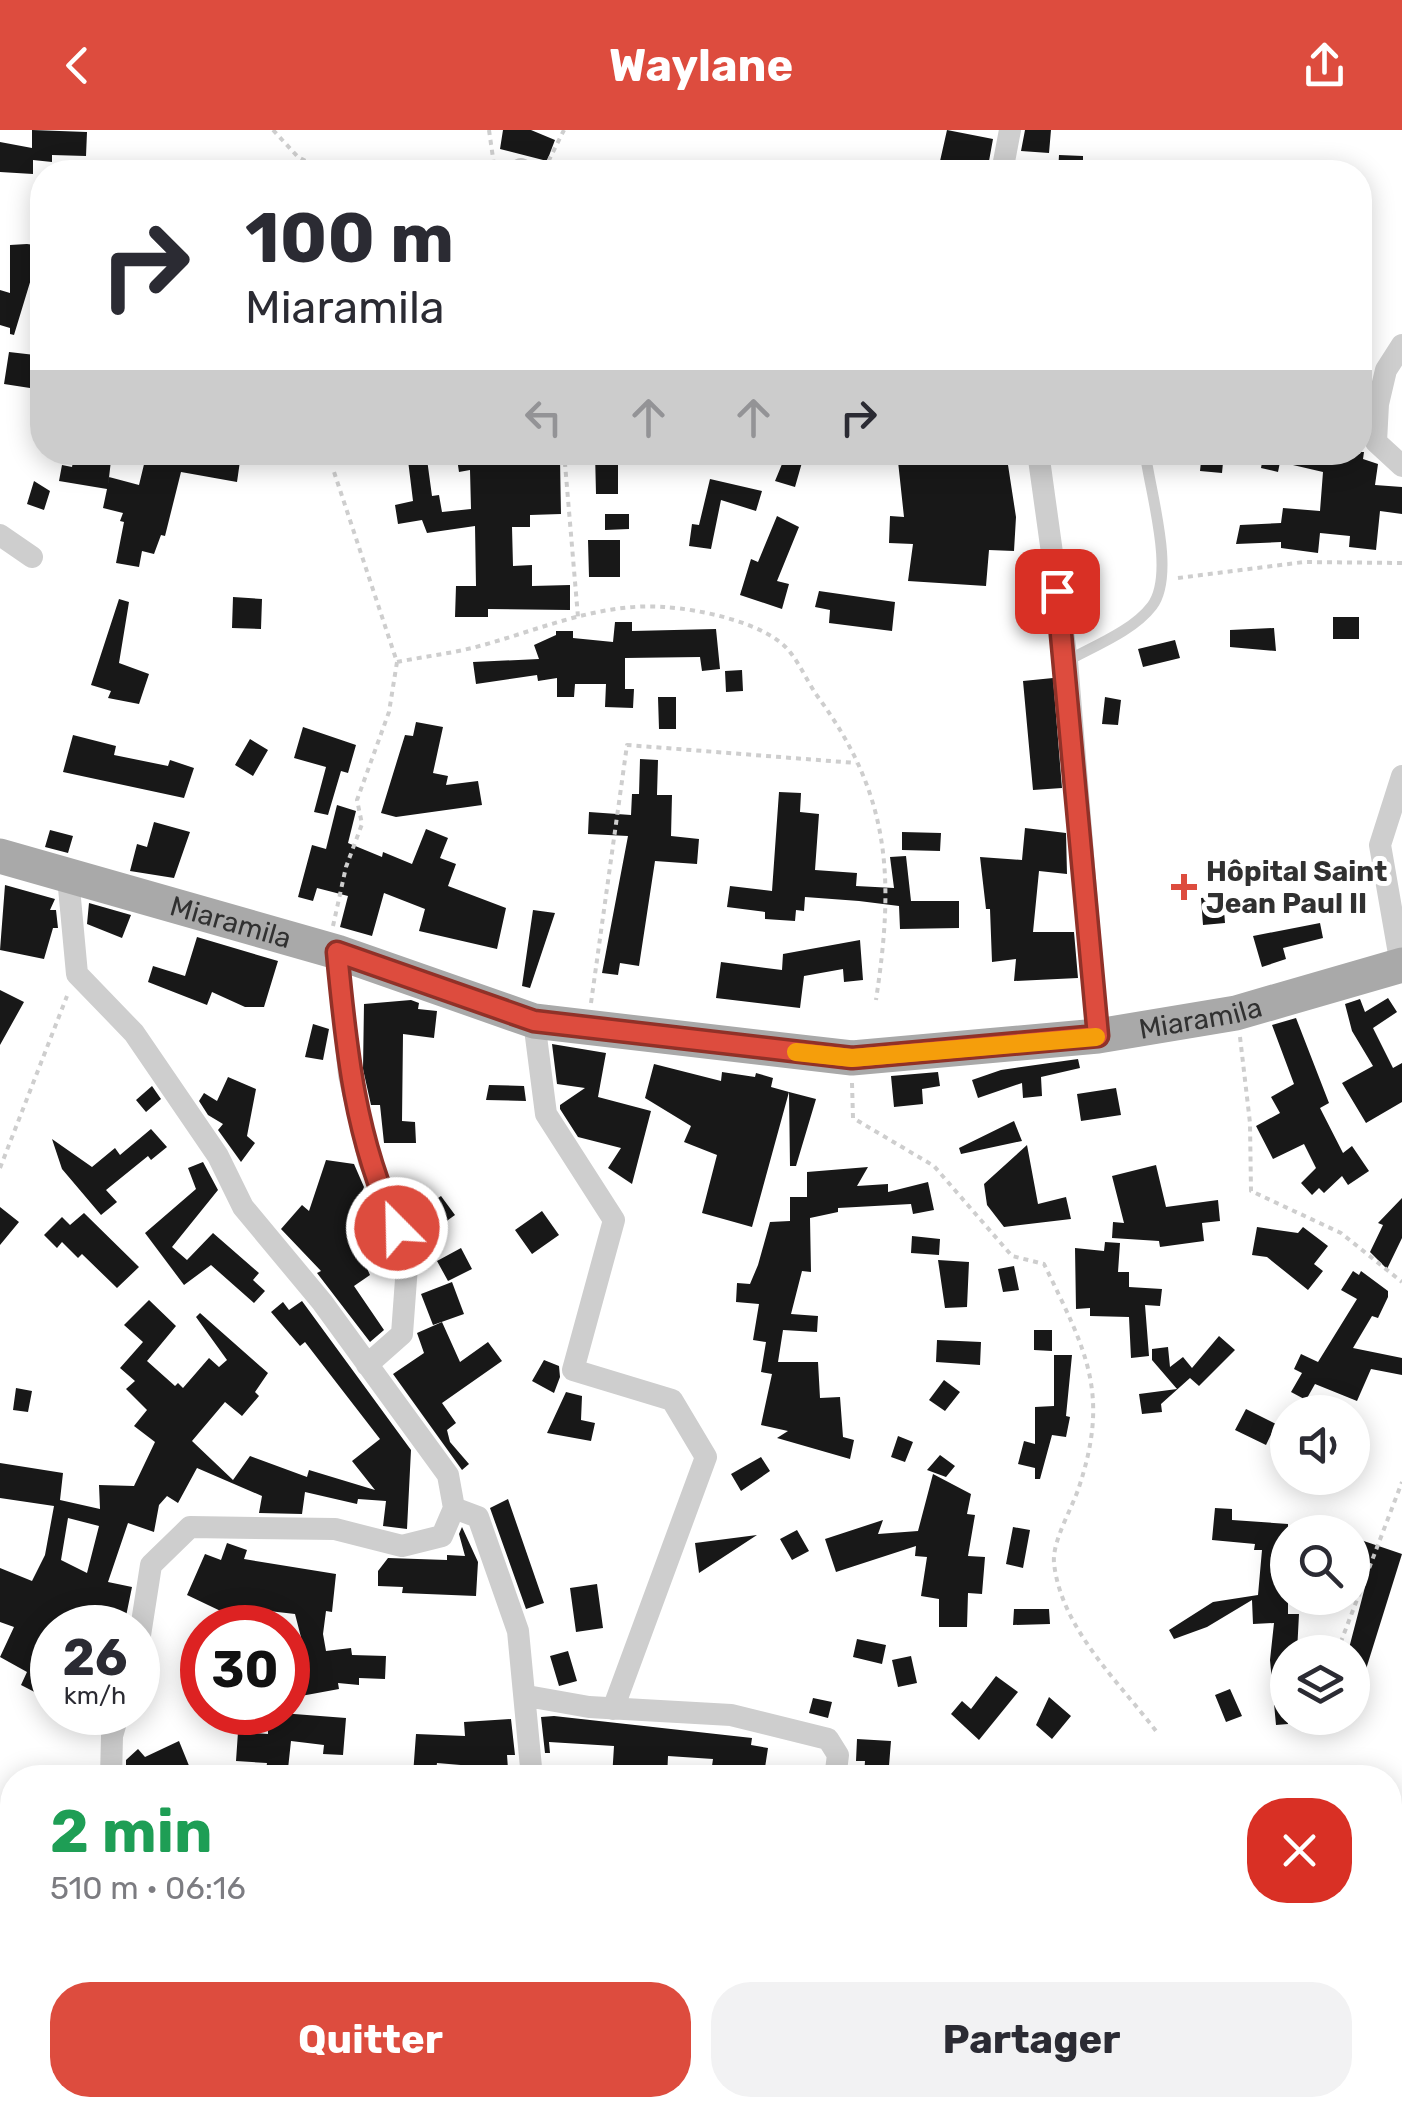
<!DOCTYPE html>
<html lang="fr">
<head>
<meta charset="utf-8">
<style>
	body { margin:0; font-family:Rubik,sans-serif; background:#f2f2f3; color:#2b2b33; height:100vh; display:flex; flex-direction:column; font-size:38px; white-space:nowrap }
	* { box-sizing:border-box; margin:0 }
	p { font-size:32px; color:#7c7c81 }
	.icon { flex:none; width:55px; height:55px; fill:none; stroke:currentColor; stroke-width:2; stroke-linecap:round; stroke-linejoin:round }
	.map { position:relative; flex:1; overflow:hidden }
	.side { position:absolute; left:0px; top:1635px; width:1402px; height:352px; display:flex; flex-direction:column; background:#fff; border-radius:40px 40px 0 0; box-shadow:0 5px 25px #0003 }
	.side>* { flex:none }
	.hud { position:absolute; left:30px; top:30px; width:1342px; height:305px; border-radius:40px; box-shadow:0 5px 25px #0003; background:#fff; color:#2b2b33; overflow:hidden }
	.controls { position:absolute; left:1270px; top:1265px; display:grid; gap:20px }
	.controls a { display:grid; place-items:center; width:100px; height:100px; border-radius:50%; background:#fff; box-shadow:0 5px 25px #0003; font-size:50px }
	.speed { position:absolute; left:30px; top:1475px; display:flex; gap:20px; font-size:50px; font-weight:700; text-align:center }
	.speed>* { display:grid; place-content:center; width:130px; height:130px; border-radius:50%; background:#fff; box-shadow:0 5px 25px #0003; line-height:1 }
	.speed small { font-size:25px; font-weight:400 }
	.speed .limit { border:15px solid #d22; background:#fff; color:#111 }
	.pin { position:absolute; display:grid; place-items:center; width:85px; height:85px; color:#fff; margin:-42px; border-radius:20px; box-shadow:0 5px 15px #0006 }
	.me { position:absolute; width:110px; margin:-55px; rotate:337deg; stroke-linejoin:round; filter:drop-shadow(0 0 8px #0008) }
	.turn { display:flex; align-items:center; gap:35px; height:210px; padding:0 50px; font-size:45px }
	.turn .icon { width:130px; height:130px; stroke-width:2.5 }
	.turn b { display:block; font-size:70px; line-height:85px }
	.lanes { display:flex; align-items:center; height:95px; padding:0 50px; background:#0003; justify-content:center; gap:50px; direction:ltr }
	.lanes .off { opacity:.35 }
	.round { display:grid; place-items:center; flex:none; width:105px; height:105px; border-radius:40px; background:#f2f2f3 }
	.headline { display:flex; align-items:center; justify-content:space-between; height:170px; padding:0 50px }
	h1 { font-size:60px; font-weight:700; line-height:75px; color:#1e9e55 }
	.primary-button { display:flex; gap:20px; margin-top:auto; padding:20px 50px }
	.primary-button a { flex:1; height:115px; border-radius:40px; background:#dd4c3e; color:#fff; font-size:40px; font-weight:700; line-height:115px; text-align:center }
	.primary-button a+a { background:#f2f2f3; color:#2b2b33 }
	header { display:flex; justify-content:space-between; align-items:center; height:130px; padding:0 50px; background:#dd4c3e; color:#fff; font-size:45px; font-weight:700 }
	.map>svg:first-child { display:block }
	.building { fill:#181818; fill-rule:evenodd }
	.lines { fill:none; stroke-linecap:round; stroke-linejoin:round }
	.path { stroke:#cecece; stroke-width:4; stroke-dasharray:5 5; stroke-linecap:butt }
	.lane { stroke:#cecece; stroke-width:11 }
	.street { stroke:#cecece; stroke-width:22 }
	.primary { stroke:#a9a9a9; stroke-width:35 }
	.route-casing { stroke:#903128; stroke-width:25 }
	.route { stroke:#dd4c3e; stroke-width:18 }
	.slow { stroke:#f59e0b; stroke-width:18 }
	.poi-dot { fill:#dd4c3e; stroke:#fff; stroke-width:4 }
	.labels { text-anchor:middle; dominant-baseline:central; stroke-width:10; stroke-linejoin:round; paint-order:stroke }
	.poi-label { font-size:28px; font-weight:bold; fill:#313131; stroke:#fff; text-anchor:start }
	.street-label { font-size:28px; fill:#313131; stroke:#fff }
</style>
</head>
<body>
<header><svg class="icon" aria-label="back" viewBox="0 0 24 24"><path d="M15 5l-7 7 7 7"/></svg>Waylane<svg class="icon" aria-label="share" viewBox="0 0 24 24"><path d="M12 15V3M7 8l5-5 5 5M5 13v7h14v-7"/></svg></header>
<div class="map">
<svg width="1402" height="1986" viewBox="0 0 1402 1986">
	<rect width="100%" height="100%" fill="#fff"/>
	<path class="building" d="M32,0L87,2L86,26L52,25V32L33,30V44L0,42V12L32,18Z
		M503,0H531L555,10L547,31L500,19Z
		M947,0L993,9L987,42L938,40Z
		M1025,0H1051L1049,23L1021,21Z
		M1059,25L1083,26V42H1058Z
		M27,114L42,116V153L31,149L14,205L10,204V198L0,195V160L10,163V115Z
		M9,222L35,225L30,258L4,254Z
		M75,322H112L108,356L109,347L139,355L147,322L190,327L191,322H211V327L240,331L237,352L181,342L165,406L161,405L154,424L142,421L139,437L116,433L124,392L120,391L123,383L103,378L107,359L59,351L62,335L72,337Z
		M407,322H426L432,366L439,365L442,382L471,379L470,340L459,342L456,322L560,328L561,384L530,385V397H512L513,436L532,435V456L570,455V480L488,479V487H455L456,456H476L475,396L427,403L422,390L398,394L395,375L413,371Z
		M595,322H618V364H596Z
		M787,322H805L795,357L775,351Z
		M897,322H1006L1016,387L1014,421L989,420L986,456L908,451L913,414L889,413L890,386L904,387Z
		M1202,322H1224L1222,343L1200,341Z
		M1264,322H1364L1363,329L1378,334L1375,355L1402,357V384L1380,381L1376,420L1349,417L1350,406L1320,403L1318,423L1281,418V412L1236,414L1240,395L1281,393L1283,378L1320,381L1323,342L1280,332L1278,342L1261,338Z
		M710,349L762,361L756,381L721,370L711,419L689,416L692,394L699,395Z
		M34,351L50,361L44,380L27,374Z
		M605,384H629V399L605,400Z
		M777,386L799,397L777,451L789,454L782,479L740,465L751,429L758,432Z
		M588,410H620V447H589Z
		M819,461L895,472L892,501L829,493L830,480L815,477Z
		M233,467L262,469L261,499L232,498Z
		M119,469L129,472L119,533L149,544L139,574L108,568L111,561L91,555Z
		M1333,487H1359V509H1333Z
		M615,492H632V501L716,499L720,539L702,541L700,527L625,528V559H634L633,578L605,577L606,554H575L574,567H557V548L538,551L537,545L476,554L473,532L539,529L534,515L556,505V501H573V508L613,512Z
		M1274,498L1276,521L1230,517V500Z
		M1175,510L1180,528L1143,537L1138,519Z
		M742,540L743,561L726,562L725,541Z
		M1053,548L1062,658L1033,660L1023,551Z
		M658,567H676V599H659Z
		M1105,567L1121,570L1118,595L1102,594Z
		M416,592L443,597L433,643L448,646L446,655L478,651L482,675L396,687L381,683L405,605L413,606Z
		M303,597L356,615L348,643L341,641L328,685L314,682L326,637L294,628Z
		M73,605L116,616L114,625L168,636L170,630L194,638L184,668L63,642Z
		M250,609L268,620L253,646L235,635Z
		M640,629L658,630L657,665H672L671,706L699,709L697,734L655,731L639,836L620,833L618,845L602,843L628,706L588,704L589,682L631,685L632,664H639Z
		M779,662L801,663L800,682L819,684L815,740L857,743L856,756L894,758L890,727L906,726L911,771H959V798L900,799L899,776L859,771L805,767L804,781L796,780L795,791L765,789V782L727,777L730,756L772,761Z
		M337,675L356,681L348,713L382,727L383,722L412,734L426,699L448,708L440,728L456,734L448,756L506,778L497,819L419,801L425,779L384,763L372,806L340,797L348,766L317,758L313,771L298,767L312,715L326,719Z
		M154,692L190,702L174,748L130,741L137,714L147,717Z
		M1025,698L1066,703L1067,744L1039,741L1033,802H1074L1078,848L1014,851L1016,829L992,832L990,779H986L980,727L1022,730Z
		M50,700L73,706L68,723L45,717Z
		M902,702L941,703L940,721L902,720Z
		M5,755L55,769L50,780H56L58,798H53L44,829L0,820Z
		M1223,766L1225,793L1203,795L1201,768Z
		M89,773L131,785L122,808L87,794Z
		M533,780L555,783L530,858L522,856Z
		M1320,793L1323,808L1283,818L1286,829L1262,837L1253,806Z
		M197,807L278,831L264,877H245L212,862L207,875L148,852L153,836L185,846Z
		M860,810L863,850L844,852L843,839L804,846L800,878L716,868L721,832L782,840L783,824Z
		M0,860L24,872L0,915Z
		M1388,868L1397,882L1373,898L1393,938L1402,933V972L1366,993L1342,953L1373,936L1352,901L1345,874L1360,869L1365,882Z
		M411,870L419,873L418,879L437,881L434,908L403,904L402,991L415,992L416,1013H384L380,975H371L363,939L364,874Z
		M1296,888L1329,973L1320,978L1343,1023L1352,1016L1369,1041L1348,1055L1342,1046L1324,1063L1319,1058L1312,1065L1301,1053L1316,1038L1304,1014L1273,1029L1256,996L1280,983L1271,967L1294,954L1272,895Z
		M313,894L329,899L323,930L305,927Z
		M552,914L606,923L598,967L651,981L632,1054L608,1038L621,1018L578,1007L560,979V975L585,958L557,954Z
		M1078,929L1080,938L1041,947L1042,966L1023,968L1022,953L978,968L972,950L1001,940Z
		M654,934L721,951L722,942L755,947L756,943L773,948L771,957L789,962L752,1097L702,1083L717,1025L684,1012L691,996L645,968Z
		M938,942L940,956L922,959L923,974L894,977L891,946Z
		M228,947L256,959L247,1006L255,1013L241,1032L218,1000L223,994L208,985L199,971L204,963L217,971Z
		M489,955L524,956L526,971L486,970Z
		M152,956L161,969L146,982L136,970Z
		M1116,958L1121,985L1081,991L1077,964Z
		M789,962L816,969L796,1036H790Z
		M1014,991L1022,1011L961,1024L959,1018Z
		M151,999L167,1017L151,1030L148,1026L106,1060L117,1072L101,1085L62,1039L52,1009L92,1037L115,1018L120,1025Z
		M1027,1015L1038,1074L1066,1067L1071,1089L1004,1097L987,1075L984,1054Z
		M326,1030L354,1034L364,1057L351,1089L362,1108L355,1112L370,1145L354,1156L384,1200L370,1212L317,1143L321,1141L281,1099L302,1075L309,1081Z
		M203,1032L218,1060L172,1117L187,1130L213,1103L259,1143L253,1150L265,1161L254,1173L211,1135L184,1155L145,1103L196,1059L188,1038Z
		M1156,1035L1166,1077L1218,1070L1220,1091L1202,1093L1204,1111L1160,1117L1159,1111L1112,1108L1113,1092L1124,1093L1112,1046Z
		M868,1037L857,1056L888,1054V1062L928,1052L934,1080L913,1084L911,1074L838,1078V1082L810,1088L811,1142L802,1141L791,1184L818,1186L817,1202L783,1200L778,1232H818L820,1268L840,1267L843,1307L854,1310L850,1329L777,1308L788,1301L761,1295L772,1244L761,1242L766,1212L753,1210L759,1174L736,1172L737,1153L750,1154L758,1135L770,1092L790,1091V1067H807V1042Z
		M441,1066L455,1085L423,1108L409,1087Z
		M1402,1068V1108L1387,1139L1370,1122L1383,1095L1378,1093Z
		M0,1077L19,1092L0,1115Z
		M542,1081L559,1105L532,1124L515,1100Z
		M84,1083L139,1137L117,1158L82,1124L78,1128L62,1112L57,1118L44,1105L62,1087L70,1095Z
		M1257,1097L1298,1103L1303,1097L1328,1116L1314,1134L1323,1141L1308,1160L1267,1127L1252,1125Z
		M912,1106L940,1109L939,1125L911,1123Z
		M1105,1112L1120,1113L1118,1142H1129V1157L1162,1159L1160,1176L1145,1175L1149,1226L1131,1228L1129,1187L1090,1186V1178L1076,1179L1075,1118L1104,1121Z
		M461,1118L472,1139L448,1151L437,1131Z
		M938,1130L969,1132L967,1177L945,1178Z
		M1014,1136L1019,1160L1003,1162L998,1139Z
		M1353,1141L1359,1145L1361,1141L1388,1161V1167L1378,1188L1372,1186L1353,1218L1402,1228V1245L1371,1239L1357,1271L1315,1254L1306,1270L1291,1262L1302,1243L1294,1239L1301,1224L1318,1232L1357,1169L1341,1160Z
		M452,1152L464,1184L433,1195L421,1164Z
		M149,1170L176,1196L147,1231L175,1256L178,1253L183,1258L209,1228L219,1237L227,1230L196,1187L200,1183L268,1243L255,1262L259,1266L242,1286L225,1272L192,1311L233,1350L250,1326L307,1347L309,1340L375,1360L352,1331L380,1309L305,1212L300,1216L271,1182L283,1172L289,1180L302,1171L411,1320L407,1399L383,1396L386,1371L358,1369L357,1374L305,1362L302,1384L259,1383L262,1366L197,1338L178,1373L167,1366L159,1375L154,1402L128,1393L108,1452L132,1457L124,1496L86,1482L74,1498H52V1571L21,1555L27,1542L0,1527L14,1497L0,1492V1438L32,1451L45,1425L54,1376L0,1368V1333L63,1343L60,1370L100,1379L99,1355L134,1356L155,1312L134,1296L147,1280L126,1259L135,1251L120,1238L143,1212L124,1195ZM68,1388L99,1396L87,1443L61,1430Z
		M442,1192L460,1232L488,1212L502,1231L442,1273L456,1293L447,1300L450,1312L469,1334L462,1340L393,1244L424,1223L417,1203Z
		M1034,1200H1052V1221L1034,1220Z
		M1219,1206L1235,1220L1199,1256L1190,1248L1161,1274L1162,1282L1142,1284L1139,1264L1177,1259L1152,1230V1219L1168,1217L1170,1237L1183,1227L1192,1238Z
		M937,1210L981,1212L980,1235L936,1232Z
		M1054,1225H1072L1066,1286L1070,1287L1066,1307L1052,1305L1040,1349H1035V1338L1018,1334L1024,1311L1035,1314V1277L1054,1276Z
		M544,1230L559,1236L560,1247L554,1263L532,1251Z
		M944,1250L960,1262L945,1281L929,1270Z
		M16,1258L32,1261L28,1282L13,1280Z
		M566,1262L582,1266L581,1290L595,1293L591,1311L547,1303Z
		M1246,1279L1276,1294L1266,1315L1235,1300Z
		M898,1306L913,1312L905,1332L891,1327Z
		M940,1325L955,1336L946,1347L927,1340Z
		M761,1327L770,1341L741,1361L731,1344Z
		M933,1344L971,1364L967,1384L975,1385L968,1426L985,1427L982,1464L968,1463L967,1497H939V1469L921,1466L927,1427L915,1426L916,1416L836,1442L825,1409L883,1390L878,1404L918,1401Z
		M508,1369L544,1473L526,1479L490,1378Z
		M1215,1378L1232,1379V1390L1288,1394V1484H1299L1297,1522H1288V1594L1276,1595L1270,1530L1274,1493L1253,1494L1252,1470L1207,1497L1174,1509L1169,1500L1213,1472L1258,1465L1262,1420H1254L1255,1414L1212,1410Z
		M462,1397L478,1432L476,1466L402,1463L403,1457L378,1456V1441L388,1428L447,1430V1425L465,1426L459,1404Z
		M1013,1397L1030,1400L1023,1438L1006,1434Z
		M797,1400L809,1421L792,1430L780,1409Z
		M757,1405L699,1443L695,1413Z
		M1352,1407L1402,1424L1357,1568H1352V1522H1348L1371,1434L1352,1428Z
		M227,1413L247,1420L244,1429L336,1444L332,1482L326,1481L323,1504L326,1521L351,1518L352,1525L386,1526L385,1549L359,1548V1555L338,1553L339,1559L301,1566L291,1521L304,1519L295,1484L260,1480L259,1489L229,1485L187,1465L205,1424L221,1430Z
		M597,1454L603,1498L576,1502L570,1458Z
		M1014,1479H1049L1050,1494L1013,1495Z
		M857,1509L886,1515L882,1534L853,1527Z
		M568,1521L577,1551L559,1556L550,1526Z
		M911,1526L917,1553L898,1557L892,1530Z
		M996,1546L1018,1562L979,1610L951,1584L962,1571L971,1579Z
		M1230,1559L1242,1586L1226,1592L1215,1565Z
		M1049,1567L1071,1586L1052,1609L1036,1595Z
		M813,1568L832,1572L828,1588L809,1583Z
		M268,1582L346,1588L343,1625L323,1624L324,1615L291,1611L287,1648H265L267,1633L236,1631L238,1602L268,1604Z
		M554,1586L752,1608L751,1615L768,1618L764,1644L712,1636L713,1629L668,1626L667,1648H612L614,1616L549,1612L550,1623H545L541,1587Z
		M511,1589L515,1625H507L508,1639L437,1633L435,1648L413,1645L416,1604L465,1606L464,1592Z
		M857,1609L891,1611L888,1648L864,1645L865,1631H856Z
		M179,1611L194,1648H126V1630L138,1619L145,1627Z"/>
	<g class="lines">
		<path class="path" d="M273,0L298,27L326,42
			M489,0L495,42
			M544,40L564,0
			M564,322L578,487
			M1178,448L1304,432L1402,433
			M397,532C422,527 447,524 472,518C535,502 597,472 664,477C699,479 768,493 790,522C801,536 808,553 818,567C892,668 894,750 876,870
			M333,796L346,737L362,694L357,670L389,582L397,532L334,342
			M591,873L627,615L856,633
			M1240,907L1250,993L1251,1061L1341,1103L1402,1152
			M852,953L853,988L934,1036L1012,1126L1044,1134C1086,1221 1111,1263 1078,1360C1071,1380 1052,1412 1054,1433C1061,1498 1118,1551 1156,1601
			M0,1038L67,866
			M1337,1522L1402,1352"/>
		<path class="lane" d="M1067,531C1094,516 1133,501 1152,476C1176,444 1150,362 1145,322"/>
		<path class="street" d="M521,39L523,42
			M1002,42L1010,0
			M1360,262L1378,274L1376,312L1402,336
			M1378,274L1386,240L1402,215
			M1038,322L1067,531L1098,906
			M328,323L333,322
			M0,405L32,427
			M68,747L77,844L134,903L218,1026L243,1077L322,1172L448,1345L454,1378L442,1406L402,1416L335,1399L190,1397L151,1435L138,1518
			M337,822L349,945L369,1031L408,1122L402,1204L367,1235
			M1401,835L1380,715L1402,646
			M534,891L546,984L614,1090L573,1240L672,1270L706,1327L613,1579
			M454,1378L478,1387L518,1501L532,1648
			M527,1566L589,1577L731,1585L828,1609L838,1625L835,1648
			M111,1648L112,1606L119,1582
			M484,1975L487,1986
			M390,1986L396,1975"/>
		<path class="primary" id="s1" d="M0,726L337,822L534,891L852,928L1098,906L1236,883L1402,835"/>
	</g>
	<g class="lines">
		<g class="route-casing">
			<path id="route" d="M397,1098C355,1010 346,918 337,822L534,891L852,928L1098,906L1057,461"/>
		</g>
		<use href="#route" class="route"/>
		<path class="slow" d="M796,922L852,928L1096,907"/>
	</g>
	<path class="poi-dot" d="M1179 742h10v10h10v10h-10v10h-10v-10h-10v-10h10z"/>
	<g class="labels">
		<g class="poi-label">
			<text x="1206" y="741">Hôpital Saint<tspan x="1206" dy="32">Jean Paul II</tspan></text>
		</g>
		<g class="street-label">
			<text stroke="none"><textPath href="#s1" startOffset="240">Miaramila</textPath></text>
			<text stroke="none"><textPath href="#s1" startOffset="1230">Miaramila</textPath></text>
		</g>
	</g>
</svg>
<div class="controls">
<a><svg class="icon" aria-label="sound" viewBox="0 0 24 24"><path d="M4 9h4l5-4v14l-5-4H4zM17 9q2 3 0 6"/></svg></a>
<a><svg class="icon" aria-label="search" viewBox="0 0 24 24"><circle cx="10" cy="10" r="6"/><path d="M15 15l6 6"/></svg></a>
<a><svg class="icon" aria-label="layers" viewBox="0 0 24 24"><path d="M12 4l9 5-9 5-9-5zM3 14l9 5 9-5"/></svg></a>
</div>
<div class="speed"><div>26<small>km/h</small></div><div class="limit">30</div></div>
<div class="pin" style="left:1057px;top:461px;background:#d93025"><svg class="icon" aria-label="arrive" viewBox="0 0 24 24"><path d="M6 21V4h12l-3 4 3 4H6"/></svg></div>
<svg class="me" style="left:397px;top:1098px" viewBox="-20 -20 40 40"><circle r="17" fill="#dd4c3e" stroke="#fff" stroke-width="3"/><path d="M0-11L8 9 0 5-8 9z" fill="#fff"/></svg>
<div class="hud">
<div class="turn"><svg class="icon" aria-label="right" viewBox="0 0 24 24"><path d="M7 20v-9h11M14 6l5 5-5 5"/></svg><div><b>100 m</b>Miaramila</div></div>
<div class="lanes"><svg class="icon off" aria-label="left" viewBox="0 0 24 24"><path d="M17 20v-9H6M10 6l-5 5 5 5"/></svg><svg class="icon off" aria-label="ahead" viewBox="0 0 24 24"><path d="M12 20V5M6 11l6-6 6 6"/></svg><svg class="icon off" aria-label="ahead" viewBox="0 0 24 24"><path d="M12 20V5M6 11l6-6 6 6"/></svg><svg class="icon" aria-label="right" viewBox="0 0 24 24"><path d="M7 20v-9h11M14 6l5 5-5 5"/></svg></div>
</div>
<section class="side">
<div class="headline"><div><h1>2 min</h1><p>510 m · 06:16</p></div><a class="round" style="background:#d93025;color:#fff"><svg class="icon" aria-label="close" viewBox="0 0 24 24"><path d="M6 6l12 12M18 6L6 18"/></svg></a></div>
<div class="primary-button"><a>Quitter</a><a>Partager</a></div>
</section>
</div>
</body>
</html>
